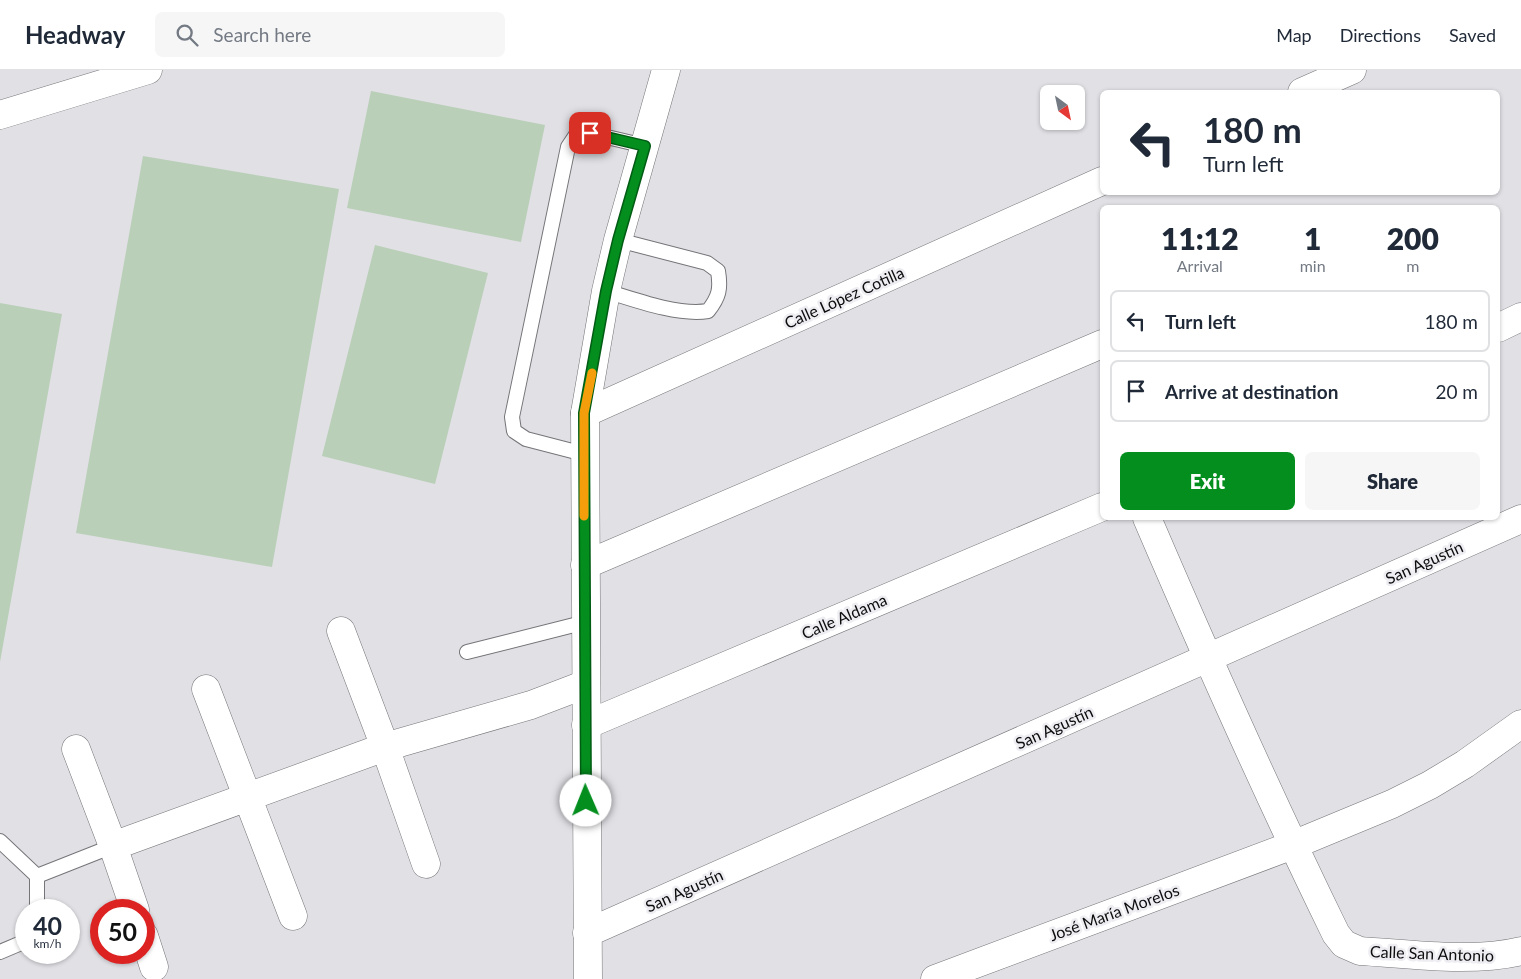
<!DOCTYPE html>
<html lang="en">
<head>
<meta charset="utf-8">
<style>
	body { margin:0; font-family:Lato,sans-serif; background:#f6f6f7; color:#1f2937; height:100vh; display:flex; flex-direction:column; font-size:19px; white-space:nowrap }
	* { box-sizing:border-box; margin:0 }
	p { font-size:16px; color:#747a83 }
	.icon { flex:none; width:28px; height:28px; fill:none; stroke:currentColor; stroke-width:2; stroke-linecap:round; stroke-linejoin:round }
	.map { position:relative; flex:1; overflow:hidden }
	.sheet { position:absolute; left:1100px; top:135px; width:400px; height:315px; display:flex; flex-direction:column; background:#fff; border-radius:8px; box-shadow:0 1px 4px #0004 }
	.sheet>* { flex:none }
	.hud { position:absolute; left:1100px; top:20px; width:400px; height:105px; border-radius:8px; box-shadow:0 1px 4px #0004; background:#fff; color:#1f2937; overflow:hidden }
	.needle { width:32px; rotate:147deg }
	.buttons { position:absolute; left:1040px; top:15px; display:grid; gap:10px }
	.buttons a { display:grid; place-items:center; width:45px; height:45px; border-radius:8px; background:#fff; box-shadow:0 1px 4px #0004; font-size:25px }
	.speed { position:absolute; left:15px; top:829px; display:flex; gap:10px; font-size:25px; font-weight:700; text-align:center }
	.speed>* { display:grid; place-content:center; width:65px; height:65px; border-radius:50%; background:#fff; box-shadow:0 1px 4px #0004; line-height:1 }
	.speed small { font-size:12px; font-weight:400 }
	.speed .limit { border:8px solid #d22; background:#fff; color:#111 }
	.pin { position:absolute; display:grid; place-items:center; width:42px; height:42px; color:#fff; margin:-21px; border-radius:10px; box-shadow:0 2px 8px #0006 }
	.me { position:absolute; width:55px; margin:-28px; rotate:359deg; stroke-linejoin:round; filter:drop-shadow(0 0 4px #0008) }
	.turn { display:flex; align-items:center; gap:18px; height:105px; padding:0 20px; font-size:22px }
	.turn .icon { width:65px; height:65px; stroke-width:2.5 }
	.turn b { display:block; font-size:35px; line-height:42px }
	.eta { display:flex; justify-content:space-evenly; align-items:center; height:85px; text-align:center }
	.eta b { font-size:30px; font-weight:800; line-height:35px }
	.button { display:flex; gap:10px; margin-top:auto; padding:10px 20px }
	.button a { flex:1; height:58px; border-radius:8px; background:#038e1e; color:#fff; font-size:20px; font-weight:800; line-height:58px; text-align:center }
	.button a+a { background:#f6f6f7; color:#1f2937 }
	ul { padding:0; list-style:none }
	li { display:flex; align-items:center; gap:15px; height:62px; margin:0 10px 8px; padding:0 10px; border:2px solid #e0e1e3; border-radius:8px }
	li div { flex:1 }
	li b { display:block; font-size:19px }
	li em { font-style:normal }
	header { display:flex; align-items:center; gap:30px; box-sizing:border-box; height:70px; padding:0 25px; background:#fff; border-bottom:1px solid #e0e1e3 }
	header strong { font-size:24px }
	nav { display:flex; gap:28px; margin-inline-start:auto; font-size:18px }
	.search { width:350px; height:45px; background:#f6f6f7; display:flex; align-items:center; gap:12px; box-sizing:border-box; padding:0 18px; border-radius:8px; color:#747a83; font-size:19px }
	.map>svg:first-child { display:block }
	.green { fill:#b9cfb8 }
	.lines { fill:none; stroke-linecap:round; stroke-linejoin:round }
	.service-casing { stroke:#757579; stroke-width:16 }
	.minor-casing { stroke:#757579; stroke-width:29 }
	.tertiary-casing { stroke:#757579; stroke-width:29 }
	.secondary-casing { stroke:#757579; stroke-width:29 }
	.service { stroke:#fff; stroke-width:14 }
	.minor { stroke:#fff; stroke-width:28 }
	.tertiary { stroke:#fff; stroke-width:28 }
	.secondary { stroke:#fff; stroke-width:28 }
	.route-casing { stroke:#025c14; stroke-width:12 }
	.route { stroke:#038e1e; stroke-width:9 }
	.slow { stroke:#f59e0b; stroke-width:9 }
	.labels { text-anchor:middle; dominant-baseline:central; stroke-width:5; stroke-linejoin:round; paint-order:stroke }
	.street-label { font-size:16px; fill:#0c0c0d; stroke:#eeedf2 }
</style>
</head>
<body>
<header>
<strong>Headway</strong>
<div class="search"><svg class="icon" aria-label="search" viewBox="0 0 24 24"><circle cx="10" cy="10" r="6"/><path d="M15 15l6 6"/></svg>Search here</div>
<nav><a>Map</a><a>Directions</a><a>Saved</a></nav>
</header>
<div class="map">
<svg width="1521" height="909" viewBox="0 0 1521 909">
	<rect width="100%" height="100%" fill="#e1e0e5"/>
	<path class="green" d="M371,21L545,55L521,172L347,138Z
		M143,86L339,119L272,497L76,463Z
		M375,175L488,203L435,414L322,386Z
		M0,233L62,244L0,592Z"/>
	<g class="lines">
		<g class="service-casing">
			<path id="service" d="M606,221C635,230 679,246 708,241C719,227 721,219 718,201L707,193L618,170
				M584,384L526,369L514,361L512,347L568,77L576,65L590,63L645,76
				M467,582L586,552
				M0,771L37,806V840
				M37,806L113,776
				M0,882L26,871"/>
		</g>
		<g class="minor-casing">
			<path id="minor" d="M1302,22L1352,0
				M1498,258L1521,247
				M585,343L1102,111
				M1147,448C1207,588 1269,727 1336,864L1344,874L1360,881C1410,884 1472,893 1521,881
				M585,495L1102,274
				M341,561L385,677L426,794
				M206,619L293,846
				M586,655L1102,437
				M76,679L113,776L135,840
				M113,776L385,677L531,635L586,614
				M587,863L1521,449
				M144,866L154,897
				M935,909L1168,822L1293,775L1392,734L1430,715L1465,694L1521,654"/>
		</g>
		<g class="tertiary-casing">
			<path id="tertiary" d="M0,45L148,0"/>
		</g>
		<g class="secondary-casing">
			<path id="secondary" d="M588,909L585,343L606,221L618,170L666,0"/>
		</g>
		<use href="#service" class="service"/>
		<use href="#minor" class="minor"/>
		<use href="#tertiary" class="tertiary"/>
		<use href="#secondary" class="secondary"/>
	</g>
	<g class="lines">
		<g class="route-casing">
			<path id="route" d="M586,731L584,343L606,221L618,170L645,76L590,63"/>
		</g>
		<use href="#route" class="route"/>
		<path class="slow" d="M584,446V343L592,303"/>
	</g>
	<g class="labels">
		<g class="street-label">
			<text transform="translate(844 227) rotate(-24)">Calle López Cotilla</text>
			<text transform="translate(1424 492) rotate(-24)">San Agustín</text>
			<text transform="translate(844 546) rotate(-23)">Calle Aldama</text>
			<text transform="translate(1054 657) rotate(-24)">San Agustín</text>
			<text transform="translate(684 820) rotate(-24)">San Agustín</text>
			<text transform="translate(1114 842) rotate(-20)">José María Morelos</text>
			<text transform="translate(1432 883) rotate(2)">Calle San Antonio</text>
		</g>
	</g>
</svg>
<div class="buttons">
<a><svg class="needle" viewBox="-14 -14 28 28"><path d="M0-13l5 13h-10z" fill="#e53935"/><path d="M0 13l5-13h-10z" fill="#747a83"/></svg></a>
</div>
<div class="speed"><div>40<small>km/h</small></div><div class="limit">50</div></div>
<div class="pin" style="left:590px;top:63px;background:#d93025"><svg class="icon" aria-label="arrive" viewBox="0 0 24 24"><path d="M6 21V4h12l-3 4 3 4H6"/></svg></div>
<svg class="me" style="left:586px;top:731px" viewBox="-20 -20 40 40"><circle r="19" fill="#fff"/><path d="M0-13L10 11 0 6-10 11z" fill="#038e1e"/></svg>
<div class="hud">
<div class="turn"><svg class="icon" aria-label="left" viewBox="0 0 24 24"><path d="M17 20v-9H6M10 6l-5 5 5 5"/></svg><div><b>180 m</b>Turn left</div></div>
</div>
<section class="sheet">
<div class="eta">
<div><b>11:12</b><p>Arrival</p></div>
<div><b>1</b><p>min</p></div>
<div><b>200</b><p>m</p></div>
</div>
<ul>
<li><svg class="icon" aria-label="left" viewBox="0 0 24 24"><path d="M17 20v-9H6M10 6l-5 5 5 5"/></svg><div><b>Turn left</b></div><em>180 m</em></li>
<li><svg class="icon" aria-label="arrive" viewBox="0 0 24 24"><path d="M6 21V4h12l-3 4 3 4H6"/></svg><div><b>Arrive at destination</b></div><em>20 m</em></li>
</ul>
<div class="button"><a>Exit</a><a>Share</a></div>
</section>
</div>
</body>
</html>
